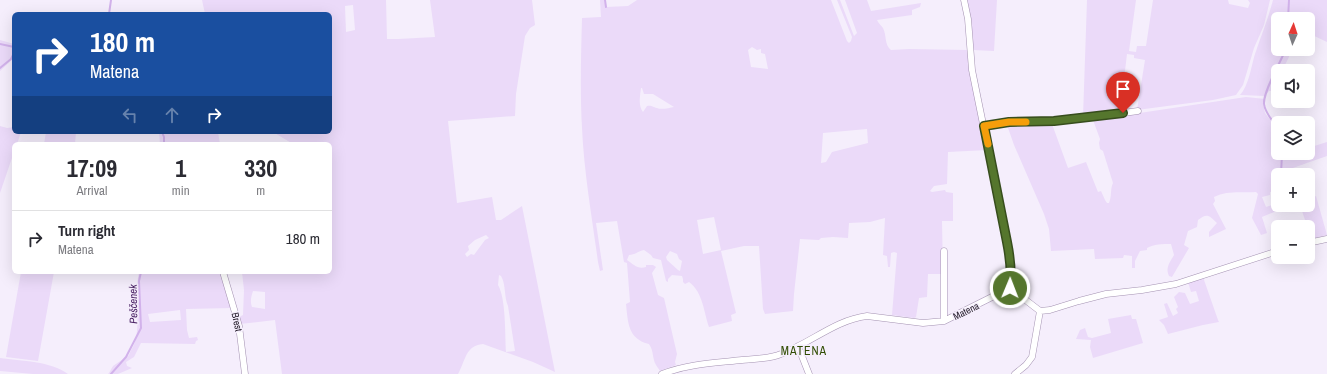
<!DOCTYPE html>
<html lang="en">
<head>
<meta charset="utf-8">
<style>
	body { margin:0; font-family:"Archivo Narrow",sans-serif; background:#f7f7f7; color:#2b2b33; height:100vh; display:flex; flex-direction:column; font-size:15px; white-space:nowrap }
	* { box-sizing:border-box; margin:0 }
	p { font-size:13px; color:#7c7c81 }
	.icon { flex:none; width:22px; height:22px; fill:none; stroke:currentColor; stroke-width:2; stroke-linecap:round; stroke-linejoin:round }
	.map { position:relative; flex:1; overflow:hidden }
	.panel { position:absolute; left:12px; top:142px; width:320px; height:132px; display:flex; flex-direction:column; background:#fff; border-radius:6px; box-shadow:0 4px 16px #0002 }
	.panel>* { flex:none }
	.guide { position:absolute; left:12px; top:12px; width:320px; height:122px; border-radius:6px; box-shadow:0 4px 16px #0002; background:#1a4fa0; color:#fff; overflow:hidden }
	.needle { width:26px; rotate:3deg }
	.buttons { position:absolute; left:1271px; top:12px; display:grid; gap:8px }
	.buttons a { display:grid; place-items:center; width:44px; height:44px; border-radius:6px; background:#fff; box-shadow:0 4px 16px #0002; font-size:20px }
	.pin { position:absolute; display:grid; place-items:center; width:34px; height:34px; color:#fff; margin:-41px -17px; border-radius:50% 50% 50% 0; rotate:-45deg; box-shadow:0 0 4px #0007 }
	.pin .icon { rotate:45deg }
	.me { position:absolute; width:44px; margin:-22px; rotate:1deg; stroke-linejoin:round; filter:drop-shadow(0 0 3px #0008) }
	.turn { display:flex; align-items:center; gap:14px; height:84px; padding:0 12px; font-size:18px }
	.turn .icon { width:52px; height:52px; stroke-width:2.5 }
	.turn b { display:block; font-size:28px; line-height:34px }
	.lanes { display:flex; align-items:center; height:38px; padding:0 12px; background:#0003; justify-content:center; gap:20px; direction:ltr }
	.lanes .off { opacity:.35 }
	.eta { display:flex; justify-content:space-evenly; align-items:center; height:68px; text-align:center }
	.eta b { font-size:24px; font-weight:800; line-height:28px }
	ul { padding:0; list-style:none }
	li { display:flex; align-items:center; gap:12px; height:56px; padding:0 12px; border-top:1px solid #e1e1e2 }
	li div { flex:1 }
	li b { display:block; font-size:15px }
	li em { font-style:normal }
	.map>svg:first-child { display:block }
	.green { fill:#ebdaf9; fill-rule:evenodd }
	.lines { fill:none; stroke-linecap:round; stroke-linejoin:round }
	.stream { stroke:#d2b2eb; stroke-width:2 }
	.minor-casing { stroke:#a492b2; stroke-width:7 }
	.minor { stroke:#fff; stroke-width:6 }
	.route-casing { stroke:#374d1d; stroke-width:10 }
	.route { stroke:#55762d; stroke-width:7 }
	.slow { stroke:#f59e0b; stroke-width:7 }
	.labels { text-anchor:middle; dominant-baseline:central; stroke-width:3; stroke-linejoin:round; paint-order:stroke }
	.street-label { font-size:10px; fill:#231c29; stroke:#f5eefc }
	.water-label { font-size:11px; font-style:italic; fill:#4b2365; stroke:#f5eefc }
	.quarter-label { font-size:12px; letter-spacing:1px; fill:#304c02; stroke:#f5eefc }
</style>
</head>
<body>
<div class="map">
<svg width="1327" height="374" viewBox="0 0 1327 374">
	<rect width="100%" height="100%" fill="#f5eefc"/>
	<path class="green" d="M202,0H386L387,39H398L435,37L430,0H532L535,25L530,28L525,36L516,94L515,116L448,121L457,203L492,197L496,220H501L522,206L555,372L533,362L483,344C465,346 466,360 458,374H282L275,320L240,324L239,317L243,315L244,290L242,272H276L294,274L295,272H330V144H293L273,132H330V14H205ZM353,5L355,30L346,32L345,6ZM486,235L489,238L485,240L474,255L471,254L467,257L465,254L469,250L468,246L475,240ZM499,275L501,276C506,284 504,297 508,306L515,351L506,352C505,335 506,298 498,285ZM253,291L265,292V309L252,307C250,302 251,297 253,291Z
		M600,0H604L606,7L628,6L637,0H831L847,41L849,43L851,41L852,37L837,0H840L854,36L857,33L845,0H867L871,11L921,3L920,7L912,10V15L877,20C878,23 881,25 883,28C887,36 884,44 891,50L909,49L968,50L987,150L948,152L947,184L934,186L930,191L932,192L945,190L946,192L953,193V221H942L943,274H928L927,297L919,298L916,317L914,318L892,315L897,253L894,252L891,253L890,267H888L887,256L883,255L885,218L870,222L849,223L848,238L833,237L821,238L819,240L800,239L794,294L793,311L765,314L763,309L759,246H744L721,251L736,313L731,315L732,321L709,327C704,313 703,292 689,282L685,284L683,282V279L682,276L672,275L668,279V282L666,281L661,260L653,258L651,255L644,250C638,251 635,255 629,255L627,260C633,264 638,270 646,267V265H653L656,267L652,273L658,295L664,298L677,354L675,362L676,365L660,371C659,369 657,367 656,365C652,358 654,351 649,344C628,339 628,323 626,304L630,302L627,263L624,262L617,221L596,223L603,270L600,271L598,262C592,217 584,173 582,128C580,92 581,55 582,18L601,17ZM752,47L757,50L761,49V53L765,54L768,69L751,67L748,50ZM641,88H642L644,94H653L674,107C669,108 661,110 657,108C652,107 652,105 647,106L643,112C638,106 640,96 641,88ZM867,129L868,143L832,152L826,162L821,163L823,133ZM714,217L721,250L703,254L697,220ZM670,251L677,254L679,259L682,261L680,271L678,270L667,260L666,257Z
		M967,0H997L994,51L973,50L972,30Z
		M1087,0H1136L1129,51L1136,52L1137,46H1146L1153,0H1228L1229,4L1248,8L1250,3L1248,0H1270L1264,25L1254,48L1243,85L1236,95L1213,100L1137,110L1145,60L1134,58V55L1127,54L1120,113L1083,117Z
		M1273,0H1327V42L1308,33V19H1278V49H1289V57L1282,71H1278L1277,90L1269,91L1265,96L1240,95C1249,85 1251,67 1255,54C1261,36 1268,19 1273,0Z
		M0,40L14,44V58L0,71Z
		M1246,97L1265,99L1263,103L1265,113L1278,130V153H1287L1288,154L1308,153V148L1327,142V156L1290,169L1289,175H1278V197L1276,191L1270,192V195L1262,197L1266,207L1278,203V205H1285L1286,207L1262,217L1267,233L1261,235L1252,218L1258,194L1256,192C1242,193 1227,190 1214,197L1215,201L1213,204L1226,229L1209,237V232L1217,223C1209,215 1207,213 1198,220L1197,227L1188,231L1184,245L1189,248L1172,277L1169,276C1165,268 1170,262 1174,255L1171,244C1162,244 1154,244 1147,248V250L1140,251L1135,261V268H1132V256L1124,255L1123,258L1095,259L1094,249L1051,251L1049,229L1044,214L1014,145L1007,125L1052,124L1068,168L1086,162L1098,192L1101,191L1105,200L1107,203H1109C1112,196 1110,189 1113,183L1103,151L1100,149L1099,143L1100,139L1093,120Z
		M0,126L7,128L14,127V132H21L17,144H14V152L0,193Z
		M46,132H76L75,144H44Z
		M159,132H218L220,144H160Z
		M1316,196L1327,235L1308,240V227H1288L1305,220L1300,205H1308V199Z
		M21,272H54L38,361L6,357Z
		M139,272H221L232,308L186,309L187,330L189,338L197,337L198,340L196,341L195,344L141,343L134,357L126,362L127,366L132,368L118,374H108L109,373L113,366L129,355C131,349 135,345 136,338C140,316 134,294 139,272ZM180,310L181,320L150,322L148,314Z
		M1203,277L1218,320L1219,322L1203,325L1168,334L1164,325L1159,320L1168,317L1164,304L1167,303L1173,316L1178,313L1176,309L1178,307L1174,297L1179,292L1185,293L1190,304L1199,301L1196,291L1191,292L1188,282Z
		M1131,315L1132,319H1136L1143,343L1093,358L1090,347L1091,340L1076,339L1080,330L1085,328L1088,337L1092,338L1111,333L1108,319Z
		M0,358C21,361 51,361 68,374H33L0,371Z"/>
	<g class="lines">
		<path class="stream" d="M605,0L606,7
			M109,14L111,0
			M1288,19L1289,0
			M0,44L14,47
			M0,68L11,59L14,53
			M1278,129C1273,121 1265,113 1264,104C1263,92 1279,65 1284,53L1285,49
			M162,132L164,137V144
			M1281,175L1282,153
			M111,374L126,357L141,328L139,281L141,272"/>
		<g class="minor-casing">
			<path id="minor" d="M964,0L968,19L972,70L1007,242L1011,277L1010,288
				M984,126L1009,122L1054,121L1093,117L1138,111
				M1308,243L1327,239
				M944,251V321
				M223,272L239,326L245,374
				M1010,288L1040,311L1050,310L1079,301L1106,294L1142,290L1176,284L1278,251
				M798,346L809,374
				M662,374C688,364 714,363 742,360C755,359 769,359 781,354C811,343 835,320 867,316L923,323L944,321L1010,288
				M1015,374L1026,365L1032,357L1040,311"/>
		</g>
		<use href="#minor" class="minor"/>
	</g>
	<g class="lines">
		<g class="route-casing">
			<path id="route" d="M1010,288C1012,272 1010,257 1007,242L984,126L1009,122L1054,121L1123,113"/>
		</g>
		<use href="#route" class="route"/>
		<path class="slow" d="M988,144L984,126L1009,122H1026"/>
	</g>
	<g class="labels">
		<g class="street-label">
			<text transform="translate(966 311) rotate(-26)">Matena</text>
			<text transform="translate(237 322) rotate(78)">Brest</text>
		</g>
		<g class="water-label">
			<text transform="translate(133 304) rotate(-91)">Peščenek</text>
		</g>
		<g class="quarter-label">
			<text x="804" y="351">MATENA</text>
		</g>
	</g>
</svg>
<div class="buttons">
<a><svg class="needle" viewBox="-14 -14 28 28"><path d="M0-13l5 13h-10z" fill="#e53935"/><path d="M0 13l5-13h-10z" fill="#7c7c81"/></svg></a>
<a><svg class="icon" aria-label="sound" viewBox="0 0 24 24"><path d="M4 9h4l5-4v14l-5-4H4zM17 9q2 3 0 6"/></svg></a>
<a><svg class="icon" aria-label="layers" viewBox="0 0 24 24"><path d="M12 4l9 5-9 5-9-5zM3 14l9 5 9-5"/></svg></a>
<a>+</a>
<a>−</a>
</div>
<div class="pin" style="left:1123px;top:113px;background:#d93025"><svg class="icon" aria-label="arrive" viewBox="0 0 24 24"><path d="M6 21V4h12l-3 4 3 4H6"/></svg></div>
<svg class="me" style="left:1010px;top:288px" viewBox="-20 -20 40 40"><circle r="17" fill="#55762d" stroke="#fff" stroke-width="3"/><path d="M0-11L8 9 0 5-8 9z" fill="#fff"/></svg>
<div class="guide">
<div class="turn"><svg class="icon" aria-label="right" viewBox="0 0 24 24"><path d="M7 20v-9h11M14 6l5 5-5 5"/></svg><div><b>180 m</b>Matena</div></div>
<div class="lanes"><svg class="icon off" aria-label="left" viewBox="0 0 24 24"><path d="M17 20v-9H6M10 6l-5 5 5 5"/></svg><svg class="icon off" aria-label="ahead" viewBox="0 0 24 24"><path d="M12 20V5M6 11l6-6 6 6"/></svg><svg class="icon" aria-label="right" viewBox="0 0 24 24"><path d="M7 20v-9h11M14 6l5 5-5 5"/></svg></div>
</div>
<section class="panel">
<div class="eta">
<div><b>17:09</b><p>Arrival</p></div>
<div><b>1</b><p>min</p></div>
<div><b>330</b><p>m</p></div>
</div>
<ul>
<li><svg class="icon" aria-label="right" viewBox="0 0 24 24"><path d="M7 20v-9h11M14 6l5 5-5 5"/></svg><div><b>Turn right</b><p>Matena</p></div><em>180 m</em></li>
</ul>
</section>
</div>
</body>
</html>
